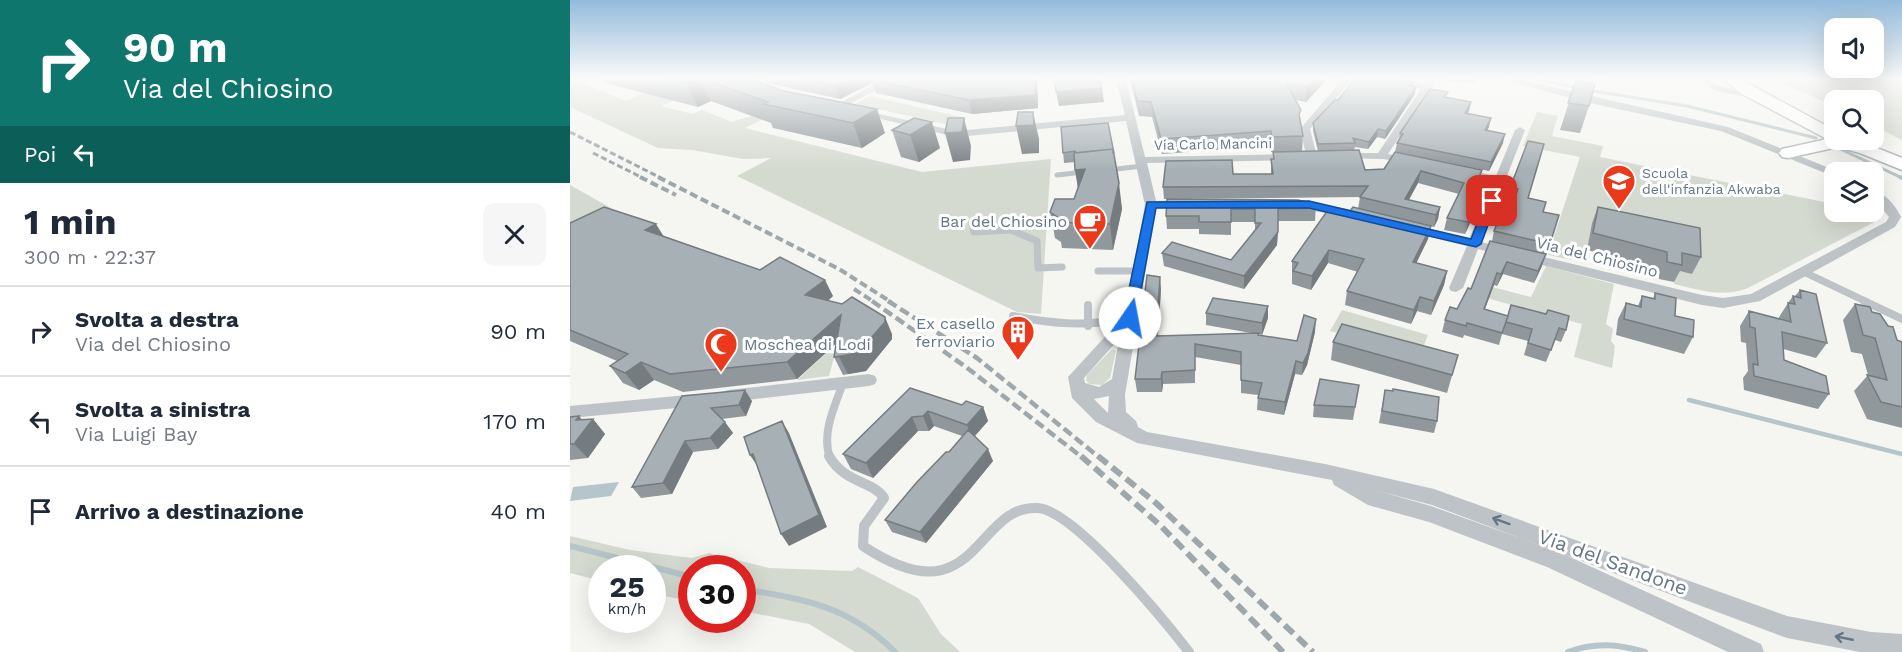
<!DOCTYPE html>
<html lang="it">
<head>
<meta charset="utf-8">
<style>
	body { margin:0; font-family:"Work Sans",sans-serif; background:#f6f6f7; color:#1f2937; height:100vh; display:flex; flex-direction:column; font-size:22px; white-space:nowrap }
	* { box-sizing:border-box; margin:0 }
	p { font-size:20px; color:#747a83 }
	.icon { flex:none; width:33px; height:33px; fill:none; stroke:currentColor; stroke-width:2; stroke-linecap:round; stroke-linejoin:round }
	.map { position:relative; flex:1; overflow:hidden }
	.details { display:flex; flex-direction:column; background:#fff; width:570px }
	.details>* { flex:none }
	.hud { background:#0f766e; color:#fff; overflow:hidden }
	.controls { position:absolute; left:1254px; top:18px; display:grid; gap:12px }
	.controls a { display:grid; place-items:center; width:60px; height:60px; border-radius:12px; background:#fff; box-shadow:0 6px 24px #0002; font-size:30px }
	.speed { position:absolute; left:18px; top:555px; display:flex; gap:12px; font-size:30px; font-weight:700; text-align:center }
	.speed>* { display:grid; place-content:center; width:78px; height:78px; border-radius:50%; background:#fff; box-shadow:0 6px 24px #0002; line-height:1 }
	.speed small { font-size:15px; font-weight:400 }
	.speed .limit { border:9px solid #d22; background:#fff; color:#111 }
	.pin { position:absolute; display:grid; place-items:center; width:51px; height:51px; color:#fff; margin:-26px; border-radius:12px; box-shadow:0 3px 9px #0006 }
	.me { position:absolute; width:66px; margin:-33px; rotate:12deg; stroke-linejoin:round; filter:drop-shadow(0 0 4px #0008) }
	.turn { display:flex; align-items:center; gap:21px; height:126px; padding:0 24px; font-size:27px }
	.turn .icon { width:78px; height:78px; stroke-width:2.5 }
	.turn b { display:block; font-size:42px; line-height:51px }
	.then { display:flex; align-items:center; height:57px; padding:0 24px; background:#0003; gap:12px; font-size:22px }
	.round { display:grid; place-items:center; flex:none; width:63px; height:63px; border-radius:12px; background:#f6f6f7 }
	.headline { display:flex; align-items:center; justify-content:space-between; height:102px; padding:0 24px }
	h1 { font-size:36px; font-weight:700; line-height:45px }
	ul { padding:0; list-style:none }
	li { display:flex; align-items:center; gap:18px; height:90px; padding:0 24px; border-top:2px solid #e0e1e3 }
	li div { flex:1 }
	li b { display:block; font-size:22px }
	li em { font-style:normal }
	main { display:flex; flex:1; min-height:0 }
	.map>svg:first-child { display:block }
	.green { fill:#d5dad0 }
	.water { fill:#b6c5c9 }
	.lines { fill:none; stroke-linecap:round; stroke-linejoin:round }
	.stream-far3 { stroke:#b6c5c9; stroke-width:3 }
	.stream-far2 { stroke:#b6c5c9; stroke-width:4 }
	.stream-far1 { stroke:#b6c5c9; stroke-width:4.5 }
	.stream { stroke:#b6c5c9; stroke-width:6 }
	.trunk-casing { stroke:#b3b7ba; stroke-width:3 }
	.service-far3 { stroke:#bdc3c6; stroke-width:5 }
	.service-far2 { stroke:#bdc3c6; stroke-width:7 }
	.service-far1 { stroke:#bdc3c6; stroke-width:8 }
	.service { stroke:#bdc3c6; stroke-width:10 }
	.minor { fill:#bdc3c6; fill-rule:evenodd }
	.trunk { fill:#fff; fill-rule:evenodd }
	.rail-far3 { stroke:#9ea7ac; stroke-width:3; stroke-dasharray:6 3; stroke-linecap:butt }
	.rail-far2 { stroke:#9ea7ac; stroke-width:4; stroke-dasharray:8 4; stroke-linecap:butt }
	.rail-far1 { stroke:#9ea7ac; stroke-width:4.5; stroke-dasharray:10 4.5; stroke-linecap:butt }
	.rail { stroke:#9ea7ac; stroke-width:6; stroke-dasharray:12 6; stroke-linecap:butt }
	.wall { fill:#90989c }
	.shaded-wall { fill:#757c7f }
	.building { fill:#a7b1b5; stroke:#757c7f; stroke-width:1.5 }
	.oneway { stroke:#637884 }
	.route { fill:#1a73e8; stroke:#114b97; stroke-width:1.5 }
	.labels { text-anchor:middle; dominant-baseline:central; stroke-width:6; stroke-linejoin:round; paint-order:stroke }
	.far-street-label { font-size:14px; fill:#637884; stroke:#fff }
	.far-poi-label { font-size:14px; fill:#637884; stroke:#fff; text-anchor:start }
	.poi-label { font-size:16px; fill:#637884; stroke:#fff; text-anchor:end }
	.street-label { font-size:16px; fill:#637884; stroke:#fff }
	.near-street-label { font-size:20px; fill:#637884; stroke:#fff }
</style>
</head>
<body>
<main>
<section class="details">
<div class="hud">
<div class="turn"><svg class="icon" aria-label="right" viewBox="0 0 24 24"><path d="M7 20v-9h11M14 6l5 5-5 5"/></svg><div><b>90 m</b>Via del Chiosino</div></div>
<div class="then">Poi<svg class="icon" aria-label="left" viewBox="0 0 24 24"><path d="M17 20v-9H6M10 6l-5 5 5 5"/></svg></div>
</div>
<div class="headline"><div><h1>1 min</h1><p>300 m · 22:37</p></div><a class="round"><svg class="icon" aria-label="close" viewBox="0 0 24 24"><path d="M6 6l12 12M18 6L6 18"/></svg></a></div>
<ul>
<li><svg class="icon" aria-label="right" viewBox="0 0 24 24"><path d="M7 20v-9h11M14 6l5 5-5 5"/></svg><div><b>Svolta a destra</b><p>Via del Chiosino</p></div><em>90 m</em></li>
<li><svg class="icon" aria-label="left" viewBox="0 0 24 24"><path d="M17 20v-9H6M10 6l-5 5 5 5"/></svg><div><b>Svolta a sinistra</b><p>Via Luigi Bay</p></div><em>170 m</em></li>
<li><svg class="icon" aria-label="arrive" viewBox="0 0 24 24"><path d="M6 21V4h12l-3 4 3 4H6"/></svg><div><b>Arrivo a destinazione</b></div><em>40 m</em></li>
</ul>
</section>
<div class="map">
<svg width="1332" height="652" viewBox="0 0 1332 652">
	<rect width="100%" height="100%" fill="#f5f5f1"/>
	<path class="green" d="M4,79L55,101L108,79L137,86L91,106L123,114L132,110L162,122L194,112L203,114L175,128L352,172L481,159L471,314L447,312L167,176L201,158L173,159L122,150L88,148L0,107V80Z
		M1206,79H1332V140L1304,126V100H1264V107Z
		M300,96L395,118L394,128L285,104Z
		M967,112L988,116L982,136L1033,146L1030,157L1264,204V212L1309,213L1310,219L1178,288C1153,298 1129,290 1104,284V277L1089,273L1090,266L1022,223L1017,250L1005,247L1002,260L978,255L1010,157L953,146Z
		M0,185L41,208L0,229Z
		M976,266L1044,284L1036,324L1043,329L1041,341L1045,346L1042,368L1004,357L1012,324L898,293L903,282L961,297Z
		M772,310L858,335L850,355L760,331Z
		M542,349L546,351L540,378L532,385L519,384L516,380L517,375Z
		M256,353L265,354L259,376L227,380Z
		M0,536L60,550L122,558L139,553L199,568L282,571L288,567L348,598L371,634L390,652H285L239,624L173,611L172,568H122L121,601L83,594L82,568H32L31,581L0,573Z"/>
	<path class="water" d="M49,482L41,496L0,501L3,487Z"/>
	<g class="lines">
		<path class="stream-far3" d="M965,79L1009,88
			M1017,90L1117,106L1246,138
			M1268,148L1332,178"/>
		<path class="stream-far2" d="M1330,177L1332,178"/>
		<path class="stream-far1" d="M1119,400L1332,454"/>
		<path class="stream" d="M0,546L122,577
			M172,589C234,599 279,606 325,652
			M998,652C1025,642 1048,644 1075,652"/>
		<g class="trunk-casing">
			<path id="trunk" d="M1153,79H1170L1264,130V140C1289,140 1310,149 1332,158V170L1290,153L1268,147L1218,158L1212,157L1209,153L1212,149L1257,139L1172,94Z"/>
		</g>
		<path class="service-far3" d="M839,79L842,84L856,88
			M1135,79L1145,88L1180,95
			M538,170L572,166
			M487,175L514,172"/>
		<path class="service-far2" d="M402,224L404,232L441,230L467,241L468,268L492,267
			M528,271H570
			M1234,272L1297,302"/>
		<path class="service-far1" d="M1294,301L1332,319
			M518,305V326
			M443,316C482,324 518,327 558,318
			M260,458C251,433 265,406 273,383"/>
		<path class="service" d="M259,456C275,484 304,481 314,498L294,526L293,546C408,622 404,504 468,508C505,511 595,621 619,652"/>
		<path class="minor" d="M315,79H327L270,109L262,107Z
			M546,79H556L575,157L723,154L729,157L723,160L577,163L586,201L617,200L623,204L617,208H586L555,395L556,412L566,421L568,427L577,432L755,464L864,489L1217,616L1301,632L1332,634V652H1290L1217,638L862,505L808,491L861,506L991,553L1191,644L1194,652H1158L977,567L859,522L798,505L764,485L762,480L567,443L526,422L502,398L498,377L554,316L575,205L556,121L386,137L286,113L291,110L386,131L555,115ZM549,339L542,379L529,387L515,383L514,378ZM539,396L538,413L524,399Z
			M773,79H783L740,129L747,157L741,160L737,159L730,129Z
			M858,79H868L818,154L846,160V164L813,159L767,158L766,156L771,153H808Z
			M932,79H947L1158,127L1269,172H1264V176L1260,175L1151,131L1015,102Z
			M950,127L955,130L911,242L1132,295L1153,298L1181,294L1316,222L1319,217L1304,199V190C1315,193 1326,206 1331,217L1325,227L1190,301L1153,308L1132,305L908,249L893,288L886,292L881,291L879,288L897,246L836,231L834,228L840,224L899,239L923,182L888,174L886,172L892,169L926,176L945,130Z
			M725,200L778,209L784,213L778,217L721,207L719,204Z
			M299,374L305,376L307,380L305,384L299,386L158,402L152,400L150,396L152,392L158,390Z
			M128,394L134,396L136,400L134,404L128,406L0,418V406Z"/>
		<use href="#trunk" class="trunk"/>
		<path class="rail-far3" d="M0,132L91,178
			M23,153L73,178"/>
		<path class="rail-far2" d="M70,177L106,195
			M88,177L269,269L321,302
			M284,289L304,302"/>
		<path class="rail-far1" d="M302,301L396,367L513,458
			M318,301L407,358L530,458"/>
		<path class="rail" d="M511,456L591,526L713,652
			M528,456L586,503L743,652"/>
	</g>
	<path class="wall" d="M30,79H180L315,133L292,148L203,128L201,123L141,101L128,107L32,82Z
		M195,79H467L468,108L402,114L306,93L302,83L270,99L197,83Z
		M560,79H757L736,102L726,100L733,136L732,151H748L743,131V123L768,100L843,82L842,86L845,94L815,139L807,137L798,149L785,147L784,151L795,170L814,169L825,152L909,181L903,195L910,197L907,208L895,234L874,230L877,218L889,194L848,183L839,200L870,207L868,219L864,227L860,226L858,239L846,263L877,271L874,285L861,315L847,311L841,324L775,305L777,291L788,272L758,263L741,290L722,284V261L780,211L788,209L790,197L594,199L593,187L663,174H701V159H703V152H701L700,146L592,154L582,117L569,116Z
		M878,79H906L904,83L878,81Z
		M1019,79H1044L1036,81Z
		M1006,80L1019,106L1010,133L990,130Z
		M876,98L901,102L899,111L897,114L919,127L917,130L933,143L919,171L825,152L827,143L829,139L830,133Z
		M344,118L370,148L349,162L331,157L322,130Z
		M491,127L545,164L552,209L543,250L492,248L491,242L485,238L480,212L504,199L508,188L505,162L494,163Z
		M958,141V198L973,212L980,244L977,254L922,241L924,231L936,223L945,198L937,197Z
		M597,199L746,204L745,221H708L707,245L674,289L594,266L592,253L661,260L685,231V222H661V235L629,234V229H597L596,216Z
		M1028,207L1131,257L1122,274L1110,271L1104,282L1089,279V269L1017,250L1022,223Z
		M0,223L94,236L263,296L258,301L322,334V339L296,371L273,375L264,357L266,343L227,379L113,392L84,380L69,390L53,383L40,366L47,361L0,341Z
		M920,241L972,266L964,283L933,274L927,286L924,285L915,309L938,316L941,305L996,330L991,342L985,340L976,362L954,355L958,341L932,334L929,345L894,335L893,338L872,332L875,320L887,309L901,289Z
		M591,289L588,336L681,333L636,325V313L698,306V318L692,335L689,334V335L727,341L745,332L737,365L732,375L725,374L714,415L687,410L688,395L671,393V365L625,357V383L593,384L592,392H567L565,379Z
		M1230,290L1257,343L1246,358L1213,349L1214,360L1259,394L1248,409L1174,390L1173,378L1178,371L1176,343L1171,342L1170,326L1179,311L1209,319V317L1218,303L1223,296H1225Z
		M1085,293L1123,337L1114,354L1046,335L1048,319L1056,303L1068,306L1072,296L1083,299Z
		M1285,304L1302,312L1327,340L1332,342V428L1297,419L1284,391L1298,375L1292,354L1281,352L1273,320Z
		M763,342L888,355L877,393L761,360Z
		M789,385L783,420L743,417L744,405Z
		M340,388L392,405L413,407L418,421L405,436L423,461L356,543L322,532L315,520L379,452L392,436L364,426L359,431H348L303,478L281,469L273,454Z
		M815,390L867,421L864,433L809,423Z
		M112,396L182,401L176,416L152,419L163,433L148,449L123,452L102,494L71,498L62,487Z
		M9,416L12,420L23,419L35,434L18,458L0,460V417Z"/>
	<path class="shaded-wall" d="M127,79H130L141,101L128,107L116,83Z
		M280,79H310L301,80L302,83L270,99L265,86Z
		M465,79H467L468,108L402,114L399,100Z
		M745,79H757L736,102L737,87Z
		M846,87L845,94L815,139L816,131Z
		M532,88L534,102L489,106L486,92Z
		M901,102L899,111L893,122L895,113Z
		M307,109L315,133L292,148L283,123Z
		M463,112L469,139V153L452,154L446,126Z
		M394,118L401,146L400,160L383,162L375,133Z
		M921,118L919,127L913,139L915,130Z
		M362,122L370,148L349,162L340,135Z
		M808,129L807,137L798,149L799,142Z
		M935,134L933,143L919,171L921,162Z
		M515,169L509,195L505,170Z
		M912,170L909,181L899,206L901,195Z
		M851,171L848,183L834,208L835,199Z
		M549,183L552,209L543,250L540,224Z
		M910,197L907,208L895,234L898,222Z
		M870,207L868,219L864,227L866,215Z
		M86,224L96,240L75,230Z
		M861,226L858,239L840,276L843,262Z
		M708,232L707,245L674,289V276Z
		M759,250L758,263L741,290L742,276Z
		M976,254L972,266L964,283L968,271Z
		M937,262L933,274L927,286L931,274Z
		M877,271L874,285L861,315L864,301Z
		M927,273L924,285L910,321L914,309Z
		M590,277L591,289L587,348L586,336Z
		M255,280L263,296L243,312L235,295Z
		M850,297L847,311L841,324L844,310Z
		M698,306V318L692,335V323Z
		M271,315L279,332L227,379L217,362Z
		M315,317L322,334V339L296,371L278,374L269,357Z
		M746,319L745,332L737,365L732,375L733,363Z
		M726,361L725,374L714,415L715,402Z
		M71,362L84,380L69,390L55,373Z
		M592,372L593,384L592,392L591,379Z
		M175,390L182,401L176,416L169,405Z
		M413,407L418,421L402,439L397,425Z
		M358,411L364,426L359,431L353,416Z
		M9,416L17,426L23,419L35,434L18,458L4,444L6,420Z
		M342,417L348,431L303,478L296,463Z
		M212,421L219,433L257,527L219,546L211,534Z
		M155,422L163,433L148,449L140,438Z
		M115,441L123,452L102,494L93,483Z
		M418,449L423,461L356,543L350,532Z
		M183,454L188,467L180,455Z"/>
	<path class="building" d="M98,79H127L116,83Z
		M133,79H180L214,91L307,109L283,123L193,104L198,102Z
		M232,79H280L265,86Z
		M303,79H465V95L399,100L301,80Z
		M485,79H530L532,88L486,92Z
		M562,79H745L737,87L716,83L731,110L729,114L733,136L702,137L701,131L591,139L581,102L567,101Z
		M785,79H825L843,82L840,86L846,87L816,131L808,129L799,142L783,138L785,143L748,144L743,123L765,100H768Z
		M1006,80L1025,84L1019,106L998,103Z
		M860,89L878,92L874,97L901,102L895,113L921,118L915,130L935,134L921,162L827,143L833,134L830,133Z
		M448,112H463L464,125L446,126Z
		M344,118L362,122L340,135L322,130Z
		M378,118H394L392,132L375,133Z
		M538,123L544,153H543V149L506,153L505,151L493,153L491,127Z
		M958,141L974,144L958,198L976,202L973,212L989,215L980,244L924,231L928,221L936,223L948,189L940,188Z
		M543,149L549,183L540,224L487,222L489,218L480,212L485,199H504L515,169L505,170L504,153Z
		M789,150L795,170L814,169L825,152L912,170L901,195L910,197L898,222L877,218L894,183L851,171L835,199L870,207L866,215L790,197L798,186L593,187L596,161L662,160L663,174H703L701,159H704L703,152Z
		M597,199L728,200L746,204V208L708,209V232L674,276L592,253L602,242L661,260L691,223H685V209H661V222H629V216H596Z
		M34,207L86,224L75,230L190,270L210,257L255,280L235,295L272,304L282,297L315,317V322L288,353L264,357L271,315L217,362L100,374L71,362L55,373L40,366L58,354L0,330V223Z
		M760,207L780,211L783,207L861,226L843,262L877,271L864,301L850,297L844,310L777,291L794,259L759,250L742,276L723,271L728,263L722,261Z
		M1028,207L1130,228L1131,257L1112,253V265L1097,262V252L1023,233Z
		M920,241L976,254L968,271L937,262L931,274L927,273L914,309L938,316L932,333L897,323L896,326L875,320L880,307L887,309L898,288L901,289Z
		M577,275L590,277L586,336L689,333L688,335L727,341L734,315L746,319L738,353L733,363L726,361L715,402L688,398L692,383L671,380V352L625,344V370L592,372L591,379H565Z
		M1230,290L1246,294L1257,343L1212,332L1214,360L1256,376L1259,394L1184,376L1183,364L1188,365L1185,328L1180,327L1179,311L1221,322L1218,303L1225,304L1223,296L1231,298Z
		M1085,293L1106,298L1105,316L1124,320L1123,337L1054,319L1056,303L1071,307L1072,296L1085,299Z
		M643,298L698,306L692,323L636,313Z
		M1285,304L1300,307L1302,312L1310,314L1318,326L1323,327L1327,340L1332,342V407L1311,402L1297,375L1317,380L1305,338L1293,335Z
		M941,305L976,314L978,310L999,316L996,330L989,328L981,350L958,343L962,329L936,322Z
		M772,324L888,355L882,375L763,342Z
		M750,379L789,385L785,407L744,405Z
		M340,388L392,405L396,401L413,407L397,425L358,411L353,416L342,417L296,463L273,454Z
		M823,389L869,397L867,421L812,411L815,390L823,391Z
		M175,390L169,405L141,408L155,422L140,438L115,441L93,483L62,487L112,396Z
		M9,416L6,420L23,419L4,444H0V417Z
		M212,421L249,515L211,534L183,454L180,455L174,437Z
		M398,430L418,449L350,532L315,520L347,482L376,452H379Z"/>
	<defs><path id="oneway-shaft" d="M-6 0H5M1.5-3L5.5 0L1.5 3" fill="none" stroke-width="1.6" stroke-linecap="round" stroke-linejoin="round" transform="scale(1.5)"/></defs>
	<g class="oneway">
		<use href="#oneway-shaft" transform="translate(931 521) rotate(-160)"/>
		<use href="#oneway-shaft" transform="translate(1274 638) rotate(-169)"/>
	</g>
	<linearGradient id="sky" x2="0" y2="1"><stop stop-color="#94bbdc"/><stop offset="0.46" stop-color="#fafaf9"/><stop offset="1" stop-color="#fafaf9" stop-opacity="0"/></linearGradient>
	<rect width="1332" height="170" fill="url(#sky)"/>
	<path class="route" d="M922,198L927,201L911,244L906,247L739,208H586L566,318L560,322L553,318L577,202L739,201L901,239L916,201Z"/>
	<defs>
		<g id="school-pin" transform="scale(1.725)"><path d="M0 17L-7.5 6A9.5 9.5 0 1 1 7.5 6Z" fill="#eb3a1b" stroke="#fff"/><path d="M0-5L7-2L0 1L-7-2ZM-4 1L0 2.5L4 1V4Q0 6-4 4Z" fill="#fff"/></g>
		<g id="cafe-pin" transform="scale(1.725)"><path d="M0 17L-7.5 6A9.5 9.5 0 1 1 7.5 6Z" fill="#eb3a1b" stroke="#fff"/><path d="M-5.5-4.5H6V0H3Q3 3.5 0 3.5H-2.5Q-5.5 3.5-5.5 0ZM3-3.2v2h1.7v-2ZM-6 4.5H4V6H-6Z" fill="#fff"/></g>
		<g id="building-pin" transform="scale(1.725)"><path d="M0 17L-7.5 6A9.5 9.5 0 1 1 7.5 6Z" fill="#eb3a1b" stroke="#fff"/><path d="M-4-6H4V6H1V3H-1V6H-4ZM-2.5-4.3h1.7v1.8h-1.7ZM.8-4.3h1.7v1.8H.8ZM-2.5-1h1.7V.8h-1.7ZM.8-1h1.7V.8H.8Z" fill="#fff"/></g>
		<g id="mosque-pin" transform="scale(1.725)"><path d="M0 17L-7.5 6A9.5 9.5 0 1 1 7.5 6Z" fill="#eb3a1b" stroke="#fff"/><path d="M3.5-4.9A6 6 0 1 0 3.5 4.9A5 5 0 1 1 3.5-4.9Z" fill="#fff"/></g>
	</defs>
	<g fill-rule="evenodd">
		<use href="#school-pin" x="1049" y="181"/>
		<use href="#cafe-pin" x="520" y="221"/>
		<use href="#building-pin" x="448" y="332"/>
		<use href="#mosque-pin" x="151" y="344"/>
	</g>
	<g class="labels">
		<g class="far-street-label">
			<text transform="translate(643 144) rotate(-1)">Via Carlo Mancini</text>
		</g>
		<g class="far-poi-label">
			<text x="1072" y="173">Scuola<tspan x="1072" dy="16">dell'infanzia Akwaba</tspan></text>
		</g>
		<g class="poi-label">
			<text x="497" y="221">Bar del Chiosino</text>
			<text x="425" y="323">Ex casello<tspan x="425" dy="18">ferroviario</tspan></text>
			<text x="174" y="344" text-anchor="start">Moschea di Lodi</text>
		</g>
		<g class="street-label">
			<text transform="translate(1027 257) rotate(14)">Via del Chiosino</text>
		</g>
		<g class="near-street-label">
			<text transform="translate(1043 562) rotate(20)">Via del Sandone</text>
		</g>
	</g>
</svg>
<div class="controls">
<a><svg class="icon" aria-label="sound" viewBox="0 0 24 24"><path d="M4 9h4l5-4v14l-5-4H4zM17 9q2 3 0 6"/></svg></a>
<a><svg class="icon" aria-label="search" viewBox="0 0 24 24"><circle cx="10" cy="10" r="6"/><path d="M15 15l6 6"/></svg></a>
<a><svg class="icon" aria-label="layers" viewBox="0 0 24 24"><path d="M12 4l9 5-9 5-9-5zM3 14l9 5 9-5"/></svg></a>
</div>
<div class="speed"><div>25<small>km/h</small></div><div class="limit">30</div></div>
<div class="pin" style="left:922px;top:201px;background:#d93025"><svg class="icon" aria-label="arrive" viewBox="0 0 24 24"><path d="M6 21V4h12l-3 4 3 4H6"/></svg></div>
<svg class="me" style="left:560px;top:318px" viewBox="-20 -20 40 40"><circle r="19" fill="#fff"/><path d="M0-13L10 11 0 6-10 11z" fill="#1a73e8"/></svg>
</div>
</main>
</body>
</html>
